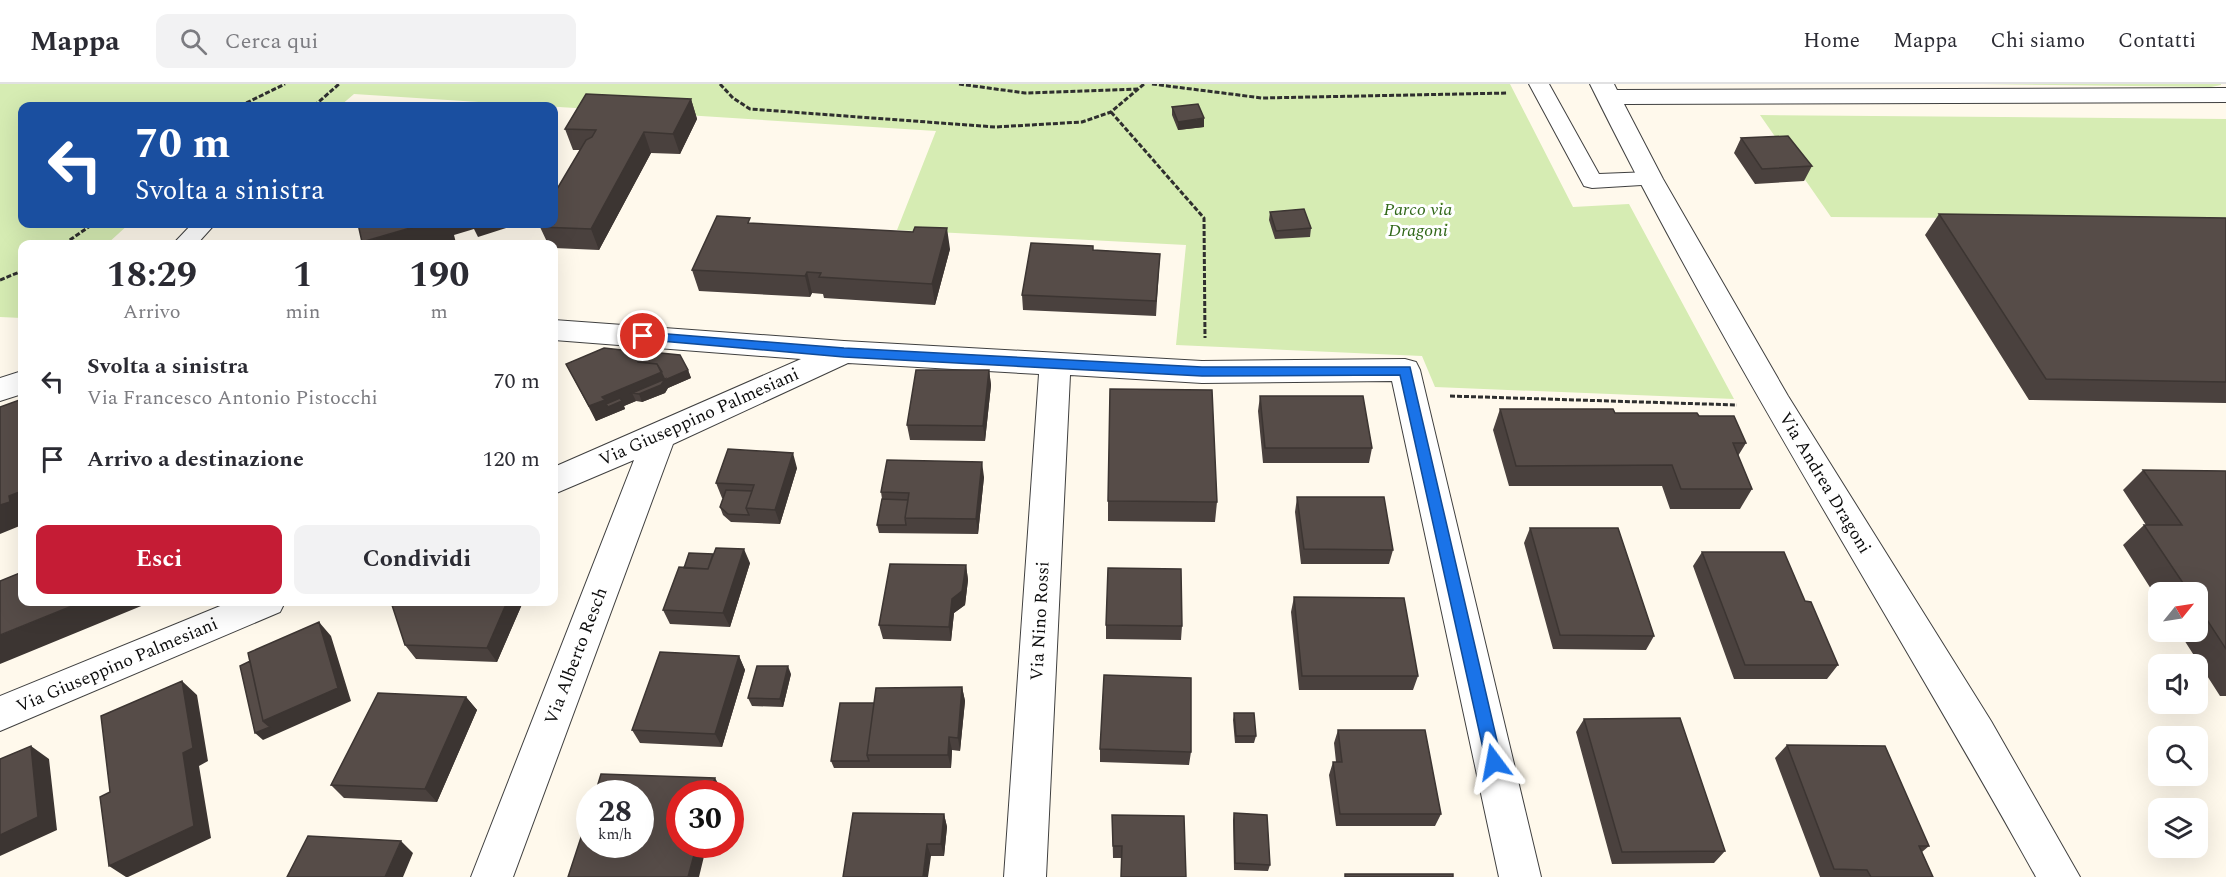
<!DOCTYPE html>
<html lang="it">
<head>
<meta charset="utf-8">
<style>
	body { margin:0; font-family:Spectral,serif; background:#f2f2f3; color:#2b2b33; height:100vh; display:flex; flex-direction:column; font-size:22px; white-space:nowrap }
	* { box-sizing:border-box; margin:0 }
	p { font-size:20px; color:#7c7c81 }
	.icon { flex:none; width:33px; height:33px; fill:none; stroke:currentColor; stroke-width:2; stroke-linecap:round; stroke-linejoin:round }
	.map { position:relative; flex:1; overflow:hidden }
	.side { position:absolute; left:18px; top:156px; width:540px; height:366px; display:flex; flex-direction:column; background:#fff; border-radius:12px; box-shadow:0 6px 24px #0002 }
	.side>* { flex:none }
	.top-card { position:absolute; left:18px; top:18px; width:540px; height:126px; border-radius:12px; box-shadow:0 6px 24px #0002; background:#1a4fa0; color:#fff; overflow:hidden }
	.needle { width:39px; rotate:60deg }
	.tools { position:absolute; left:2148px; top:498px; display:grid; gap:12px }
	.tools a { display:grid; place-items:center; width:60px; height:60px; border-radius:12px; background:#fff; box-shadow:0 6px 24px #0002; font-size:30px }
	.speed { position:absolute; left:576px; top:696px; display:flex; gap:12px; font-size:30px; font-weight:700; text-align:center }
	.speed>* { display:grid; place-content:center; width:78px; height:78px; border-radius:50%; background:#fff; box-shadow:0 6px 24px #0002; line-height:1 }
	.speed small { font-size:15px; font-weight:400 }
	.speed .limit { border:9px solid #d22; background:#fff; color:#111 }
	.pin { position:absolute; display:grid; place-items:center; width:51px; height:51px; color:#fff; margin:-26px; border:3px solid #fff; border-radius:50%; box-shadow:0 2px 6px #0007 }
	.me { position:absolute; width:66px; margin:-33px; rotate:347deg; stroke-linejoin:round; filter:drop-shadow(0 0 4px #0008) }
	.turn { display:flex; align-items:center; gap:21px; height:126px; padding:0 18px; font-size:27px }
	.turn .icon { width:78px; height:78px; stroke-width:2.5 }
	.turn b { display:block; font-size:42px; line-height:51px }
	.eta { display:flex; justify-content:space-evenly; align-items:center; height:102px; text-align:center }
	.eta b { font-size:36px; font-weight:700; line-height:42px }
	.button { display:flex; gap:12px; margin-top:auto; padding:12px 18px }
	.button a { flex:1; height:69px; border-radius:12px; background:#c51c35; color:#fff; font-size:24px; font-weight:700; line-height:69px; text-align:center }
	.button a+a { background:#f2f2f3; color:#2b2b33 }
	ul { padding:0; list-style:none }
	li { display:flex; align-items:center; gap:18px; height:78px; padding:0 18px }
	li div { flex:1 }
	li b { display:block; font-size:22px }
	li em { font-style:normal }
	header { display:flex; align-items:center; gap:36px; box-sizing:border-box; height:84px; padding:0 30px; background:#fff; border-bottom:2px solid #e1e1e2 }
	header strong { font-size:28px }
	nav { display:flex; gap:33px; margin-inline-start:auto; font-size:21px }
	.search { width:420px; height:54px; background:#f2f2f3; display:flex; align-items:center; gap:15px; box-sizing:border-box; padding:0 21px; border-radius:12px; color:#7c7c81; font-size:22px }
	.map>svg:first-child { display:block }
	.green { fill:#d6ecb3 }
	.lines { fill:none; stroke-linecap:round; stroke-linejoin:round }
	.lane-casing { stroke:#404040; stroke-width:2 }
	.street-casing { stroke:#404040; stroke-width:2 }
	.path { stroke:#2f2f2f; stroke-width:3; stroke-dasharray:5 2; stroke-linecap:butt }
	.lane { fill:#fff; fill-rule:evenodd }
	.street { fill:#fff; fill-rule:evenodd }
	.wall { fill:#4a413e }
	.shaded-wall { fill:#3c3532 }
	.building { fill:#564c48; stroke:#3c3532; stroke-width:1.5 }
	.route { fill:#1a73e8; stroke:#114b97; stroke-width:1.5 }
	.labels { text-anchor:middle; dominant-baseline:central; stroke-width:6; stroke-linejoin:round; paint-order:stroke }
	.park-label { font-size:18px; font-style:italic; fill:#316819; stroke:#fff }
	.street-label { font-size:18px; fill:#0d0d0d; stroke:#fff }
</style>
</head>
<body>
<header>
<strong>Mappa</strong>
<div class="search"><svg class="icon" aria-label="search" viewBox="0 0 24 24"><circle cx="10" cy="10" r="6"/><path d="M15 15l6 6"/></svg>Cerca qui</div>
<nav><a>Home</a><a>Mappa</a><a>Chi siamo</a><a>Contatti</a></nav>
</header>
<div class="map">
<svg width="2226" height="793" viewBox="0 0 2226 793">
	<rect width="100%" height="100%" fill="#fff9ec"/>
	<path class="green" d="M0,0H1510L1573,123L1629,120L1734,315L1435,303L1422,272L1176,261L1186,161L897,146L936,47L354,10L340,22H22V140H129L107,160H22V234L0,233Z
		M1982,0H2221V1L2211,3Z
		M1760,31L2226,35V136L1831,133Z"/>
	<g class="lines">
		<g class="lane-casing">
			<path id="lane" d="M1529,0H1549L1599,90L1650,88L1658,90L1661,95L1658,100L1592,104L1584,102Z
				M192,140H215L197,160H173Z"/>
		</g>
		<g class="street-casing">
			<path id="street" d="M1590,0H1614L1617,6L2226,4V18L1624,20L1663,95L1788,312L1991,637L2080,793H2036C1889,528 1724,272 1590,0Z
				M554,236L844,257L1202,277L1405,275L1416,278L1420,286L1541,793H1499L1392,297L1202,299L1070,291L1046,793H1004L1039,290L848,279L673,360L513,793H471L634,376L554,410V383L801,275L554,256Z
				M22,287V310L0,317V294Z
				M230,518H285L280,528L0,647V612Z"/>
		</g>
		<path class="path" d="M720,0L733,14L750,25L995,43L1082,38L1111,28L1144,0
			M959,0L1025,9L1138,5
			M1152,0L1262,14L1508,9
			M240,22L285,0
			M314,22L339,0
			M1111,28L1204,134L1205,254
			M64,160L93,140
			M0,196L22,187
			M1450,312L1737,321"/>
		<use href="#lane" class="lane"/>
		<use href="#street" class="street"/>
	</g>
	<path class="wall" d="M691,15L697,35L680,70L651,69L599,166L554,164V160H548L540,143L580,66H573L565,45Z
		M1172,23L1204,43L1178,46L1172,31Z
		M1741,54L1812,82L1804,97L1755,100L1734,69Z
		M1270,128L1311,144L1310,153L1275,155L1269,136Z
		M1939,130L2226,134V319L2029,316L1925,151Z
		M752,139L950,165L935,221L824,214L823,210L812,209L810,213L699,207L692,186Z
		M1094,166L1160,170L1156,232L1023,226L1022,211Z
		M566,280L688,286L691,294L668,304L665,309L642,318L636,317L624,322L625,325L596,337Z
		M989,286L991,301L985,357L910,356L907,341Z
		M1260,312L1372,364L1369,379H1263L1258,327Z
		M1500,325L1699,332L1746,359L1738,372L1752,405L1740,425H1670L1662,402H1509L1493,346Z
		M797,384L780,440L731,438L723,431L720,423L723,414H722L716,399Z
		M2143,386L2226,387V612H2220L2179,548H2198V508H2158V516L2123,461L2144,441H2146L2123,406Z
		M984,393L978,450L879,449L877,441L882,415L881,408Z
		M1297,413L1393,466L1389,480H1301L1295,428Z
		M1108,417L1217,418L1215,438L1108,437Z
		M1530,444L1654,552L1646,566L1553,565L1524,459Z
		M1702,468L1805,517L1838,581L1827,595H1734L1693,482Z
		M750,479L730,543L670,540L663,526L684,484Z
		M966,481L968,496L965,521L954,529L951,557L883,555L879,541Z
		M1294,513L1418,592L1413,606H1299L1291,528Z
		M523,518L497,578L416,575L405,561Z
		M1106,541L1182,542L1181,556L1106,555Z
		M739,572L745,586L722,663L640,659L632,646Z
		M791,590L783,623L752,622L748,614Z
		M962,603L965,617L960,667L952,666L951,684H834L831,677L874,619Z
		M466,613L477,626L437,718L344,714L331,701Z
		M1234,629L1256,652L1254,659H1235L1233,636Z
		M1584,635L1725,767L1714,779L1612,780L1576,648Z
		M1338,646L1441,730L1435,742H1336L1329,691L1333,678H1336L1334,659Z
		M1787,661L1929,762L1922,768L1933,793H1820L1775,674Z
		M1100,665L1191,668L1189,681L1100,678Z
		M1234,729L1270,781L1268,787L1234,786L1233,736Z
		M944,730L947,743L944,772H931L843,793Z
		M1112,731L1184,732L1121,774H1113Z"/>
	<path class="shaded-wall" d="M691,15L697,35L680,70L673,50Z
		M1204,34V43L1178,46V38Z
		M644,48L651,69L599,166L591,145Z
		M424,140H511L512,142L478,153L474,145L454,151L456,159L451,160H364L362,158Z
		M947,144L950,165L935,221L932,200Z
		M807,188L812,209L810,213L805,192Z
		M688,286L691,294L668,304L665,309L642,318L639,310L632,309L636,317L624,322L625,325L596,337L589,322L602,313L662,288Z
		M989,286L991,301L985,357L983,342Z
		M793,369L797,384L780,440L775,426Z
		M982,378L984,393L978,450L976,435Z
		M22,407V441L0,450V421L9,412Z
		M744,465L750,479L730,543L723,529Z
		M966,481L968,496L965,521L954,529L951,557L949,543L952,515Z
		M82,518H151L0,580V551Z
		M507,518H523L497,578L487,564Z
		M319,538L331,552L351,617L263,656L255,649Z
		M739,572L745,586L722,663L715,650Z
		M788,582L791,590L783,623L780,615Z
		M182,597L197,611L208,677L199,682L211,754L128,793H126L109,782L183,669Z
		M962,603L965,617L960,667L958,654Z
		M466,613L477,626L437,718L425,705Z
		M949,653L952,666L951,684L948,671Z
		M31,662L49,675L57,746L0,772V751Z
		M715,694L722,706L721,710H710Z
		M944,730L947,743L944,772L941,760Z
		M401,757L413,769L403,793H385Z
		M697,760H707L699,793H688Z
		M927,760L931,772L928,793H923Z"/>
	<path class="building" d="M586,10L691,15L673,50L644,48L591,145L540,143L542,140H554V110L586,56L592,53L596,46L565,45Z
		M1198,20L1204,34L1178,38L1172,23Z
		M1788,52L1812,82L1762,85L1741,54Z
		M1304,125L1311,144L1276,147L1270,128Z
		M1939,130L2226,134V298L2046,295Z
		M717,132L750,134L748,139L913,148L915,143L947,144L932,200L819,193L821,189L807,188L805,192L692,186Z
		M358,140H424L362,158Z
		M1031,159L1093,162V166L1160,170L1156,217L1022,211Z
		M604,264L631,267L638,278L657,280L662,288L602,313L605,316L589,322L566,280Z
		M631,266L680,271L688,286L665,296L657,280L638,278Z
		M916,286H989L983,342L907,341Z
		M665,295L661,301L639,310L632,309Z
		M1110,305L1212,306L1217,418L1108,417Z
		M1260,312H1363L1372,364H1265Z
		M620,314L622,317L608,323L606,320Z
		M22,315V407L9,412L10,418L0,421V323Z
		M1500,325H1613L1615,329H1697L1699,332H1734L1746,359H1733L1752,405H1681L1672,381L1516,382Z
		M728,365L793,369L775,426L746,424L754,401L716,399Z
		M887,376L982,378L976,435L905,434L909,409L881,408Z
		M2143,386L2226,387V565L2198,522V508H2189L2144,441H2182Z
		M726,406L752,407L746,424L749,431L728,430L720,423Z
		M1297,413H1384L1393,466L1304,465Z
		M882,415L908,416L905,434L906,441H877Z
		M1530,444H1618L1654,552L1560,551Z
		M716,464L744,465L723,529L663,526L679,483L708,485Z
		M1702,468H1784L1805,517L1811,518L1838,581H1745Z
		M689,469L713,470L708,485L684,484Z
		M890,480L966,481L962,507L952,515L949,543L879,541Z
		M1108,484L1181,485L1182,542L1106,541Z
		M22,488V518H82L0,551V497Z
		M1294,513L1404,514L1418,592H1302Z
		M391,518H507L487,564L405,561Z
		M319,538L338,604L263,637L248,569Z
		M660,568L739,572L715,650L632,646Z
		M250,577L263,637L270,643L255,649L240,582Z
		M757,582H788L780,615L748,614Z
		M1104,591L1191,594V668L1100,665Z
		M182,597L193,664L183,669L194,742L109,782L100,713L110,708L101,632Z
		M962,603L958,654L949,653L948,671H867L876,604Z
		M378,609L466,613L425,705L331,701Z
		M840,619H874L867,671L869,677H831Z
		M1234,629H1254L1256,652H1236Z
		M1680,634L1725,767L1622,768L1584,635Z
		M1338,646H1425L1441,730H1340L1333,678H1342Z
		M1787,661L1885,662L1929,762H1919L1933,793H1871L1867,786L1834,785Z
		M31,662L38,733L0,751V675Z
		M601,690L715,694L710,710H680V760H697L688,793H568L590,726V760H640V710H595Z
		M853,729L944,730L941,760H927L923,793H843Z
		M1234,729L1267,731L1270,781L1235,779Z
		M1112,731L1184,732L1186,793H1121L1122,762H1113Z
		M308,752L401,757L385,793H287Z
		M1345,790H1453V793H1345Z"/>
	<path class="route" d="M643,248L844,264L1202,283H1410L1502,678L1499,683L1494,686L1488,683L1486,678L1400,291L1202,292L844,273L638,255V249Z"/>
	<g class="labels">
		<g class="park-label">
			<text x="1418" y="125">Parco via<tspan x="1418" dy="21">Dragoni</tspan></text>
		</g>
		<g class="street-label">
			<text transform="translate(699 333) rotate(-24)">Via Giuseppino Palmesiani</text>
			<text transform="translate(1825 399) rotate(59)">Via Andrea Dragoni</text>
			<text transform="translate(1040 537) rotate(-87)">Via Nino Rossi</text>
			<text transform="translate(576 572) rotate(-69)">Via Alberto Resch</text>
			<text transform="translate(117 581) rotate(-23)">Via Giuseppino Palmesiani</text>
		</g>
	</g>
</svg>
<div class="tools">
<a><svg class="needle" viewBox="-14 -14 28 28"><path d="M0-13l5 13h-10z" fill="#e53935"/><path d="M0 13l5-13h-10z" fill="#7c7c81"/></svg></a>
<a><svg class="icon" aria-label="sound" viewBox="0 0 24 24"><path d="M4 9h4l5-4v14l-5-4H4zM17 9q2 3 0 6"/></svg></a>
<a><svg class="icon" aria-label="search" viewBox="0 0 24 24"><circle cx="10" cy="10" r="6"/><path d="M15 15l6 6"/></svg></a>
<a><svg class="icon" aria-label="layers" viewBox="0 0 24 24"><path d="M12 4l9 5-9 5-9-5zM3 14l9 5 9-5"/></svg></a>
</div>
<div class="speed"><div>28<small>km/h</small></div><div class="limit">30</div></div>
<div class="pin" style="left:643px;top:252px;background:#d93025"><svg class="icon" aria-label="arrive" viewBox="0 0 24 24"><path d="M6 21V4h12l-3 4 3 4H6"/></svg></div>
<svg class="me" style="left:1494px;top:678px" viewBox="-20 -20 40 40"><path d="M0-17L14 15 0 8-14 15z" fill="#1a73e8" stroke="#fff" stroke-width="4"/></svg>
<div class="top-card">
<div class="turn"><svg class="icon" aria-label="left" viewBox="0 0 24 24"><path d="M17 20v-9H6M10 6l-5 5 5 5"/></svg><div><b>70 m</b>Svolta a sinistra</div></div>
</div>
<section class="side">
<div class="eta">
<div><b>18:29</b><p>Arrivo</p></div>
<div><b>1</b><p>min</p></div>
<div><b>190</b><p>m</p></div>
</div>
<ul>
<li><svg class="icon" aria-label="left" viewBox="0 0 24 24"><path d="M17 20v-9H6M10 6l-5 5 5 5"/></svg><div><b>Svolta a sinistra</b><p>Via Francesco Antonio Pistocchi</p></div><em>70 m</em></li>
<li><svg class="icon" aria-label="arrive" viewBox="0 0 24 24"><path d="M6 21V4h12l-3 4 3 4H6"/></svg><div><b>Arrivo a destinazione</b></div><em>120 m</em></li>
</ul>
<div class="button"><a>Esci</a><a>Condividi</a></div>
</section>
</div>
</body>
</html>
